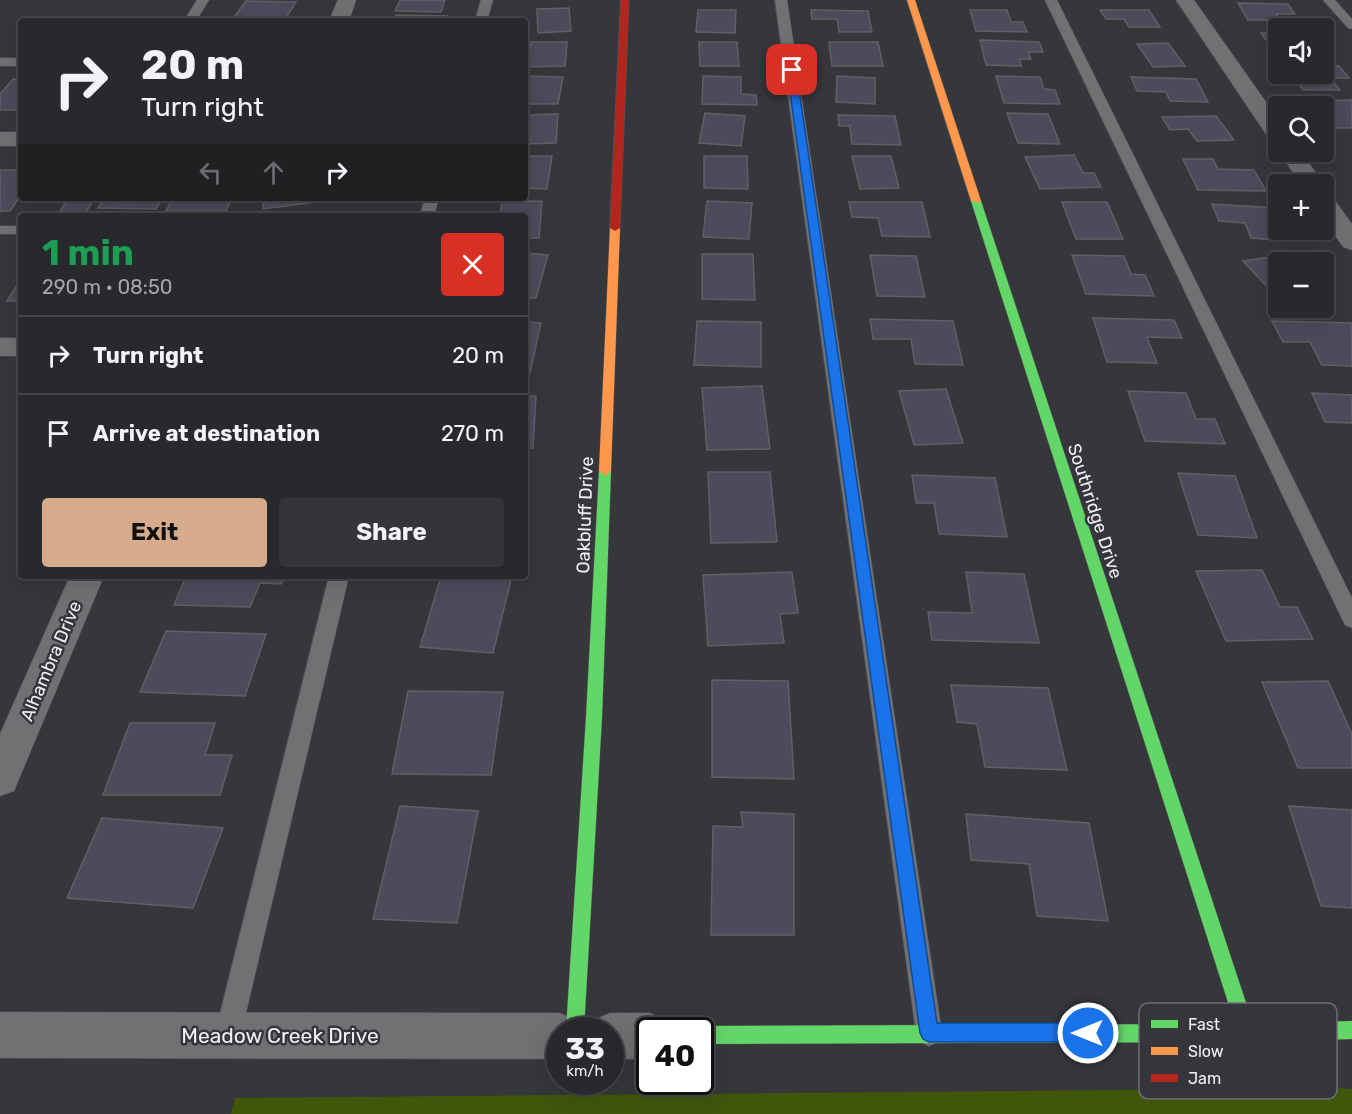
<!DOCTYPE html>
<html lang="en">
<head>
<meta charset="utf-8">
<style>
	body { margin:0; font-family:Rubik,sans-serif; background:#343538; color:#f1f3f6; height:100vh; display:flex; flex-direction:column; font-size:22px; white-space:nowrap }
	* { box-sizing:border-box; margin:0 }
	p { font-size:20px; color:#a5a6a9 }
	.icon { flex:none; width:33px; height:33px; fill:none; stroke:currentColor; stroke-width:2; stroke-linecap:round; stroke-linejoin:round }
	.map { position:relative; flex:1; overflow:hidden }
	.drawer { position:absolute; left:18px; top:213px; width:510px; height:366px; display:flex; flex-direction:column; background:#28292c; border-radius:6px; box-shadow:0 6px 24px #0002,0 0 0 2px #444548 }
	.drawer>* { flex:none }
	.top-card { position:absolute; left:18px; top:18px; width:510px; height:183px; border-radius:6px; box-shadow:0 6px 24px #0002,0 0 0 2px #444548; background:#28292c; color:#f1f3f6; overflow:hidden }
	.controls { position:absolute; left:1268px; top:18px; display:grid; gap:12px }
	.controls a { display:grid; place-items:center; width:66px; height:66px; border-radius:6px; background:#28292c; box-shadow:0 6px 24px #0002,0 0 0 2px #444548; font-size:30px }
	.speed { position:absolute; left:546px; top:1017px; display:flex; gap:12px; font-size:30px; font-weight:700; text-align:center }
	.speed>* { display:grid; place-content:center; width:78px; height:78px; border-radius:50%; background:#28292c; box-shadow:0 6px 24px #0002,0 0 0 2px #444548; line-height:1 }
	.speed small { font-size:15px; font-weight:400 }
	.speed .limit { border:3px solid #111; border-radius:9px; background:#fff; color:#111 }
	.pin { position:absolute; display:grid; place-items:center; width:51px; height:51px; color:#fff; margin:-26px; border-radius:12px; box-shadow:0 3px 9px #0006 }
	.me { position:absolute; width:66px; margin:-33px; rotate:270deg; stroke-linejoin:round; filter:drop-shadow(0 0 4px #0008) }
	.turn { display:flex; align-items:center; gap:21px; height:126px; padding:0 24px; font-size:27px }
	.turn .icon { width:78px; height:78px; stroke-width:2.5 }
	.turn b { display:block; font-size:42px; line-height:51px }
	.lanes { display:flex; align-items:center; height:57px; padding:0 24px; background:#0003; justify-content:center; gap:30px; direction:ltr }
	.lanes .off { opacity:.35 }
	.round { display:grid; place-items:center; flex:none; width:63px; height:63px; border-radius:6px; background:#343538 }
	.head { display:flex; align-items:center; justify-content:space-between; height:102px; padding:0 24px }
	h1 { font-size:36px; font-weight:700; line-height:45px; color:#1e9e55 }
	.button { display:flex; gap:12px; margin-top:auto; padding:12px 24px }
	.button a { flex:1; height:69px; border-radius:6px; background:#d6ab8b; color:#111; font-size:24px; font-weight:700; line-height:69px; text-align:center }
	.button a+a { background:#343538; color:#f1f3f6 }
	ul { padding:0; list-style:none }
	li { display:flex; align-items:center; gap:18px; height:78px; padding:0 24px; border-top:2px solid #444548 }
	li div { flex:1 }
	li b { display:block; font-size:22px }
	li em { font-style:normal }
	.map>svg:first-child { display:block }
	.green { fill:#40560b }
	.building { fill:#4d4a5b; stroke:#606064; stroke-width:1.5 }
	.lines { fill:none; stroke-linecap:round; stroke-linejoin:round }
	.lane-casing { stroke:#555659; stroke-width:1 }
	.street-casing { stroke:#555659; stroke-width:1 }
	.fast-casing { stroke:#555659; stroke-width:1 }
	.slow-casing { stroke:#555659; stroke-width:1 }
	.jam-casing { stroke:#555659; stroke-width:1 }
	.lane { fill:#717173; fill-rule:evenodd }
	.street { fill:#717173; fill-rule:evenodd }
	.fast { fill:#63d668; fill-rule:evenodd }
	.slow { fill:#ff974d; fill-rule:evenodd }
	.jam { fill:#b3261e; fill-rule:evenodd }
	.route { fill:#1a73e8; stroke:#114b97; stroke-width:1.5 }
	.labels { text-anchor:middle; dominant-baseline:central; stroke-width:5; stroke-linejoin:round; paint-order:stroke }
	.street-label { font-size:18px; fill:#f0f0f4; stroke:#35363c }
	.near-street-label { font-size:21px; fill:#f0f0f4; stroke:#35363c }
	.key { fill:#35363c; stroke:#6d6e73; stroke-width:1.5 }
	.key-label { font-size:16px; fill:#f0f0f4 }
</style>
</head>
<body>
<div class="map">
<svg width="1352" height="1114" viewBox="0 0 1352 1114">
	<rect width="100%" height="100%" fill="#36373b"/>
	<path class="green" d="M1340,1088L1352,1089V1114H231L235,1098Z"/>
	<path class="building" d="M400,0H445L441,12L395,11Z
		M246,1L296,2L284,21H231Z
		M1238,3L1288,4L1295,14H1276L1281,20H1248Z
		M569,8L571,31L538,33L537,9Z
		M698,10H736L735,33L696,32Z
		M811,10L868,11L872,32H839L837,19H812Z
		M970,10H1007L1011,22H1023L1027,32L976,31Z
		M1100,10H1149L1160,27H1129L1124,19H1106Z
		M396,15L448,16L446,21H393Z
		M1261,33H1278V56H1277Z
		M980,40L1039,42L1043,52H1028L1031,59H1020L1021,66L986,65Z
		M531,42H567L565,66L527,67Z
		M699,42H737L739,66H700Z
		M829,42H878L883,66H832Z
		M1168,43L1185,66L1153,67L1137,44Z
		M1323,65L1339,66L1349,78H1330L1340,90H1303L1291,74H1323Z
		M525,76L563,77L558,104H525Z
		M703,76L741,77V94L756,95L757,105L702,104Z
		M837,76L875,78V104L836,102Z
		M996,76L1040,77L1044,89L1055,90L1060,104L1004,103Z
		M1131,77L1196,79L1208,102L1170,101L1166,92L1137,91Z
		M13,79L21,80V110H0V94Z
		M1352,100V128H1335L1323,113V106H1318L1313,101Z
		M705,113L745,116L741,146L699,143Z
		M1007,113L1048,114L1060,144L1018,143Z
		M558,114L556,143L525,144V115Z
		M838,115L895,116L901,145L852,144L850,126H839Z
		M1216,116L1234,140L1197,141L1188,129L1170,130L1162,117Z
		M1074,155L1083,173H1094L1101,187L1040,189L1025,157Z
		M525,156H552L547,189L525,188Z
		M704,156H747L748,189L704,188Z
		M852,156H891L899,188L860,189Z
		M1183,159H1213L1218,169L1254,170L1266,191L1198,190Z
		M0,170H21V195L10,211H0Z
		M95,198L86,212L60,211L68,199H33Z
		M105,198H162L156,209L98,208Z
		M173,198H232L226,211H166Z
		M263,198H323V201L263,209Z
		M542,201L539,238H525V216H500L502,202Z
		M707,201L752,203L749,239L703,237Z
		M849,202H922L930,237L882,236L878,218L852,217Z
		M1062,202H1107L1123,239H1076Z
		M1212,204L1274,208L1278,217V230H1284L1289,241L1251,238L1245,223L1219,221Z
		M525,253L548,255L536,298H525Z
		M702,254H753L755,300L702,299Z
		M870,255L916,256L925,297L877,296Z
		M1072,255L1124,256L1131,274L1145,275L1154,296L1086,294Z
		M1283,255L1290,262H1278V289L1270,290L1243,261Z
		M21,279V301H7Z
		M1093,318L1174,320L1182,338L1147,337L1157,363L1107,362Z
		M870,319L953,321L963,365L915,364L911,339H873Z
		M697,321L761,322V367L694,365Z
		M1272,321L1352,323V366L1322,365L1310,342H1283Z
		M525,322L541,323L530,373H525Z
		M762,386L770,449L707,450L702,388Z
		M946,389L963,443L914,445L899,391Z
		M1128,391L1186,393L1196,419H1215L1225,444L1145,441Z
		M1312,393L1352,395V423L1325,422Z
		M525,396H536L533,448H525Z
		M708,472H770L777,542L711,543Z
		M1178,473L1235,476L1257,538L1198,535Z
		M912,475L995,478L1007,537L939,534L934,503H916Z
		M1262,570L1280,607H1297L1313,639L1226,641L1196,571Z
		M792,572L798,613L780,614L784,643L708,646L703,575Z
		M966,572L1024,574L1039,643L932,640L928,612L972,613Z
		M186,576H284L281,584L260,583L250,607L174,605Z
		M441,576H512L493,653L420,647Z
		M166,631L266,634L245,696L140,692Z
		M712,680L788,681L794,779L712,777Z
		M1328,681L1352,734V768H1298L1262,682Z
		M951,685L1048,688L1067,770L985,767L977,724L957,722Z
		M408,691L503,692L491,775L392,774Z
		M130,723H215L205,755H232L220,795H103Z
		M400,806L478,811L457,923L373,919Z
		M1289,806L1352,810V908L1321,906Z
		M741,812L794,814V935H711L713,826L743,827Z
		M966,814L1089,823L1108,921L1037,916L1029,864L971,860Z
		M102,818L223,828L193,908L67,898Z"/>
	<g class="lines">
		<g class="lane-casing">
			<path id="lane" d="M197,0H209L196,21H184Z
				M481,0H493L487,21H475Z
				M775,0H787L942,1033L938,1042L929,1046L920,1042L916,1033Z
				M1045,0H1057L1352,598V628L1345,625L1342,619Z
				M1323,0H1335L1352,19V29L1348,28Z
				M0,58H21V66H0Z
				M425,198H439L434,216H420Z
				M0,226H21V234H0Z
				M329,576H349L241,1034L237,1043L228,1047L219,1043L215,1034Z"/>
		</g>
		<g class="street-casing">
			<path id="street" d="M338,0H356L349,21H329Z
				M1176,0H1194L1278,119V142L1270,140Z
				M0,132H21V146H0Z
				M1279,152H1301L1324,184L1323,185L1301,184Z
				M1323,193L1331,195L1352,224V250L1343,247L1323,218Z
				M0,338H21V356H0Z
				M70,576H104L14,791L0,796V734Z
				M0,1012L560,1013L576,1020L580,1030H560V1059L0,1058Z
				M610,1013H650L666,1020L670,1030H650V1059H610V1030H590L594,1020Z"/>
		</g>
		<g class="fast-casing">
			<path id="fast" d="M976,198L981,201L1253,1024L1352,1021V1039L1247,1042L700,1044V1030H693L700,1026L1235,1024L971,201Z
				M605,466L611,471L602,717L584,1030H566L586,717L599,471Z"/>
		</g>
		<g class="slow-casing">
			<path id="slow" d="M907,0H915L981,201L979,203L971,201Z
				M615,225L620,228L611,471L605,476L599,471L610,228Z"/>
		</g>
		<g class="jam-casing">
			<path id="jam" d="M621,0H629L620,228L615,231L610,228Z"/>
		</g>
		<use href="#lane" class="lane"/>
		<use href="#street" class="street"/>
		<use href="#fast" class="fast"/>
		<use href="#slow" class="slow"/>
		<use href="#jam" class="jam"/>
	</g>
	<path class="route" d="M792,68L796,70L937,1023H1088L1095,1026L1098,1033L1095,1039L1088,1042H929L923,1039L920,1033L787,70Z"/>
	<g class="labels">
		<g class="street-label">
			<text transform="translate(1095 511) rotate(72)">Southridge Drive</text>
			<text transform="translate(585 515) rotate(-88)">Oakbluff Drive</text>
			<text transform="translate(51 661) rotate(-67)">Alhambra Drive</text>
		</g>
		<g class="near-street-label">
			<text x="280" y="1035">Meadow Creek Drive</text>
		</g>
	</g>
	<rect x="1139" y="1003" width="198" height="96" rx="9" class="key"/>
	<rect x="1151" y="1020" width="27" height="8" fill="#63d668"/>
	<rect x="1151" y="1047" width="27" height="8" fill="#ff974d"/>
	<rect x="1151" y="1074" width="27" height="8" fill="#b3261e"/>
	<g class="key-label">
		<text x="1188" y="1030">Fast</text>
		<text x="1188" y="1057">Slow</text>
		<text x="1188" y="1084">Jam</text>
	</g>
</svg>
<div class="controls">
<a><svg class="icon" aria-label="sound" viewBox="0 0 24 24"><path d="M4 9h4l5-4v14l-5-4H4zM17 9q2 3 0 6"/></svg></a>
<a><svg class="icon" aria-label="search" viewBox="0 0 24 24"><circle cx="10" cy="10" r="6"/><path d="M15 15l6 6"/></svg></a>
<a>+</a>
<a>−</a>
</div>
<div class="speed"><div>33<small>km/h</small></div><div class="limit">40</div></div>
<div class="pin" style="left:792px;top:70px;background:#d93025"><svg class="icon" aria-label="arrive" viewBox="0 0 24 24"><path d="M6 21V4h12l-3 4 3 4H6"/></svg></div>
<svg class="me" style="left:1088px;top:1033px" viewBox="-20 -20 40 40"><circle r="17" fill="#1a73e8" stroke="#fff" stroke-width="3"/><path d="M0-11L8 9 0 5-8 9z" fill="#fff"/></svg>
<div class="top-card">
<div class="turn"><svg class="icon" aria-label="right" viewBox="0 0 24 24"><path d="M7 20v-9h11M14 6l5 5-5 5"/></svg><div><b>20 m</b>Turn right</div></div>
<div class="lanes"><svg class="icon off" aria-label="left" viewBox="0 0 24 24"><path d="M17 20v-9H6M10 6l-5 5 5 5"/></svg><svg class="icon off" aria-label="ahead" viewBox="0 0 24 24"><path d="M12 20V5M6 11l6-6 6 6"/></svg><svg class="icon" aria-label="right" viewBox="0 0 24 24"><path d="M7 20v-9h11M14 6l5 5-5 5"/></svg></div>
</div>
<section class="drawer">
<div class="head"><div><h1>1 min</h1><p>290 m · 08:50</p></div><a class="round" style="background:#d93025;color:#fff"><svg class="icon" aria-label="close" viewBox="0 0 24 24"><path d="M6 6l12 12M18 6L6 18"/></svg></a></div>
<ul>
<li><svg class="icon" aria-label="right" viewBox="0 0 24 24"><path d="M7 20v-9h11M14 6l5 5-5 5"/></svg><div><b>Turn right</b></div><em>20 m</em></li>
<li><svg class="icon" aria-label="arrive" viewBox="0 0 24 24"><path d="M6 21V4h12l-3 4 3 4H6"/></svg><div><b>Arrive at destination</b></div><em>270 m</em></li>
</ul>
<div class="button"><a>Exit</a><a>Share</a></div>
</section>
</div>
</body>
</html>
